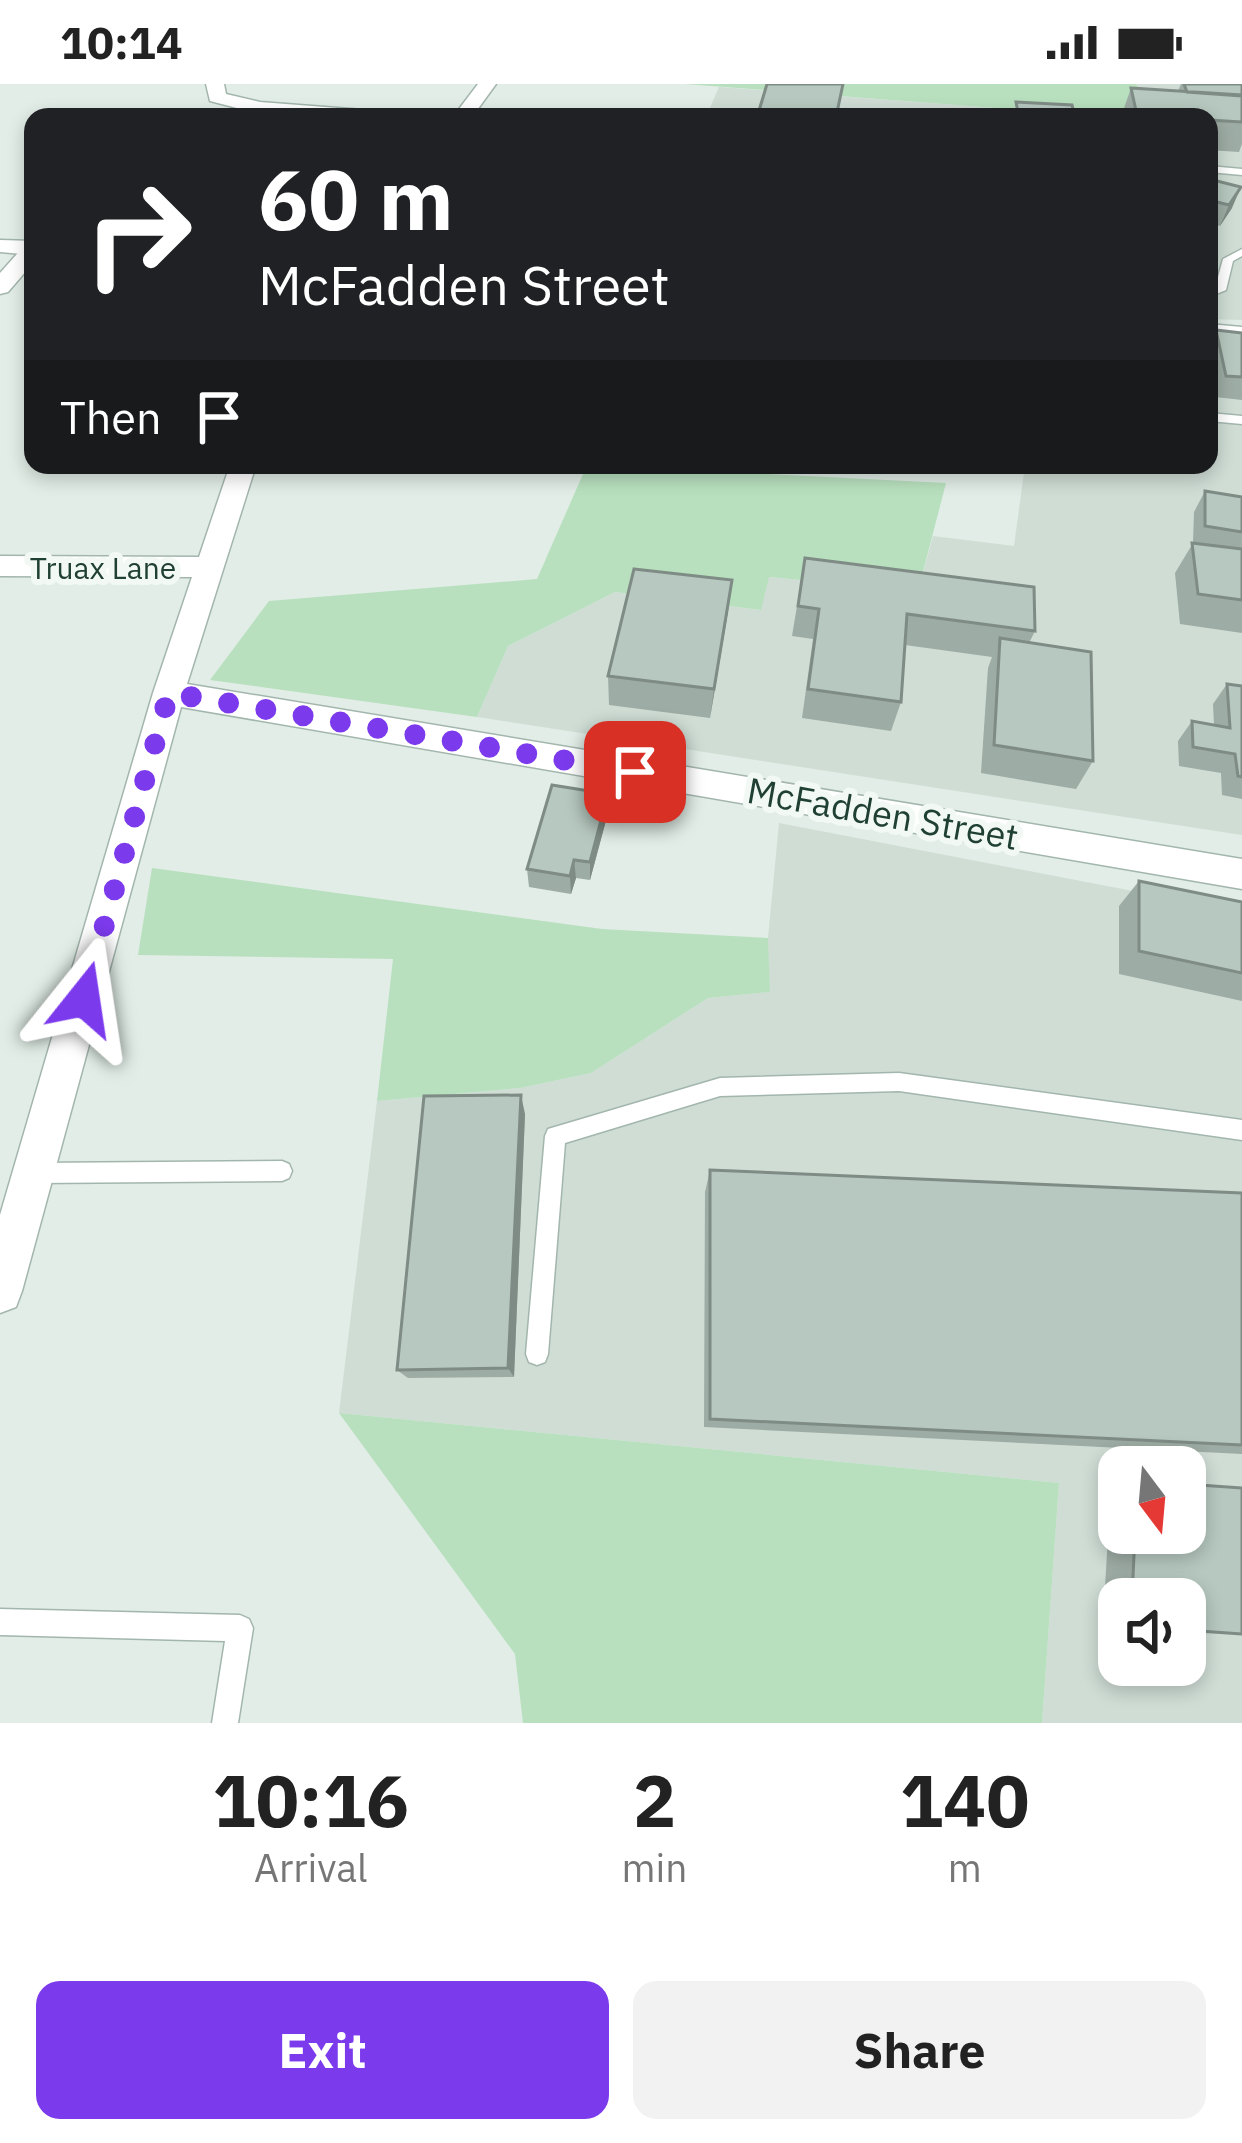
<!DOCTYPE html>
<html lang="en">
<head>
<meta charset="utf-8">
<style>
	body { margin:0; font-family:"IBM Plex Sans",sans-serif; background:#f2f2f2; color:#222; height:100vh; display:flex; flex-direction:column; font-size:45px; white-space:nowrap }
	* { box-sizing:border-box; margin:0 }
	p { font-size:39px; color:#767676 }
	.icon { flex:none; width:66px; height:66px; fill:none; stroke:currentColor; stroke-width:2; stroke-linecap:round; stroke-linejoin:round }
	.map { position:relative; height:1639px; overflow:hidden }
	.sheet { display:flex; flex-direction:column; background:#fff; flex:1 }
	.sheet>* { flex:none }
	.banner { position:absolute; left:24px; top:24px; width:1194px; height:366px; border-radius:24px; box-shadow:0 6px 18px #0003; background:#202124; color:#fff; overflow:hidden }
	.needle { width:78px; rotate:164deg }
	.tools { position:absolute; left:1098px; top:1362px; display:grid; gap:24px }
	.tools a { display:grid; place-items:center; width:108px; height:108px; border-radius:24px; background:#fff; box-shadow:0 6px 18px #0003; font-size:60px }
	.pin { position:absolute; display:grid; place-items:center; width:102px; height:102px; color:#fff; margin:-51px; border-radius:24px; box-shadow:0 6px 18px #0006 }
	.me { position:absolute; width:132px; margin:-66px; rotate:15deg; stroke-linejoin:round; filter:drop-shadow(0 0 9px #0008) }
	.turn { display:flex; align-items:center; gap:42px; height:252px; padding:0 36px; font-size:54px }
	.turn .icon { width:156px; height:156px; stroke-width:2.5 }
	.turn b { display:block; font-size:84px; line-height:102px }
	.then { display:flex; align-items:center; height:114px; padding:0 36px; background:#0003; gap:24px; font-size:45px }
	.eta { display:flex; justify-content:space-evenly; align-items:center; height:204px; text-align:center }
	.eta b { font-size:72px; font-weight:800; line-height:84px }
	.action { display:flex; gap:24px; margin-top:auto; padding:24px 36px }
	.action a { flex:1; height:138px; border-radius:24px; background:#7c3aed; color:#fff; font-size:48px; font-weight:800; line-height:138px; text-align:center }
	.action a+a { background:#f2f2f2; color:#222 }
	.status { display:flex; justify-content:space-between; align-items:center; height:84px; padding:0 60px; background:#fff; direction:ltr }
	.status svg { height:33px; fill:currentColor }
	.map>svg:first-child { display:block }
	.built { fill:#cfddd5; fill-rule:evenodd }
	.green { fill:#b8e0be }
	.lines { fill:none; stroke-linecap:round; stroke-linejoin:round }
	.service-casing { stroke:#a3b6ad; stroke-width:3 }
	.minor-casing { stroke:#a3b6ad; stroke-width:3 }
	.tertiary-casing { stroke:#a3b6ad; stroke-width:3 }
	.service { fill:#fff; fill-rule:evenodd }
	.minor { fill:#fff; fill-rule:evenodd }
	.tertiary { fill:#fff; fill-rule:evenodd }
	.wall { fill:#9daca4 }
	.shaded-wall { fill:#7f8c86 }
	.building { fill:#b6c8bf; stroke:#7f8c86; stroke-width:3 }
	.route { stroke:#7c3aed; stroke-width:21; stroke-dasharray:0 37.8 }
	.labels { text-anchor:middle; dominant-baseline:central; stroke-width:12; stroke-linejoin:round; paint-order:stroke }
	.far-street-label { font-size:30px; fill:#204033; stroke:#f2f9f5 }
	.street-label { font-size:36px; fill:#204033; stroke:#f2f9f5 }
</style>
</head>
<body>
<div class="status"><b>10:14</b><svg viewBox="0 0 49 12"><path d="M0 12V9h3v3zM5 12V6h3v6zM10 12V3h3v9zM15 12V0h3v12zM26 1h20v11H26zM47 4h2v5h-2z"/></svg></div>
<div class="map">
<svg width="1242" height="1639" viewBox="0 0 1242 1639">
	<rect width="100%" height="100%" fill="#e1ede6"/>
	<path class="built" d="M1136,0H1242V236L1209,235V33H706L719,3L1035,27L1152,22Z
		M1209,261L1242,264V751L477,633L508,562L615,508L760,526L768,493L918,507L933,452L1014,462L1025,381H1209Z
		M779,739L1242,828V1639H1042L1059,1399L339,1329L377,1017L520,1004L591,989L708,914L769,908L768,854ZM1119,1383H1185V1449H1119ZM1119,1515H1185V1581H1119Z"/>
	<path class="green" d="M685,0H1136L1153,23L1035,27Z
		M587,381L946,399L918,507L769,493L761,526L615,508L508,562L477,633L210,596L269,517L537,495Z
		M152,784L602,845L768,854L770,908L708,914L591,989L520,1004L377,1017L393,875L138,871Z
		M339,1329L1059,1399L1042,1639H523L515,1570Z"/>
	<g class="lines">
		<g class="service-casing">
			<path id="service" d="M1209,82L1242,85V91L1209,88Z
				M1242,165V172L1233,177L1226,206L1209,213V206L1215,204L1223,175Z
				M1209,329L1242,332V340L1209,337Z
				M899,989L1242,1036V1056L899,1007L720,1012L565,1059L548,1270L545,1278L537,1281L529,1278L526,1270L545,1052L548,1045L720,994Z
				M282,1077L289,1080L292,1087L289,1094L282,1097L36,1099L29,1096L26,1089L29,1082L36,1079Z
				M0,1525L240,1531L249,1535L253,1544L238,1639H212L225,1557L0,1551Z"/>
		</g>
		<g class="minor-casing">
			<path id="minor" d="M206,0H224L226,10L260,18L377,27L386,33L260,30L210,17Z
				M478,0H496L472,33H453Z
				M33,159V179L8,208L0,210V189L25,161Z
				M230,381H256L187,600L1242,775V805L181,623L22,1207L16,1223L0,1229V1131L153,609L192,493L0,492V472L199,473Z"/>
		</g>
		<g class="tertiary-casing">
			<path id="tertiary" d="M0,156L33,157V171L0,168Z
				M1209,240L1242,243V257L1209,254Z"/>
		</g>
		<use href="#service" class="service"/>
		<use href="#minor" class="minor"/>
		<use href="#tertiary" class="tertiary"/>
	</g>
	<path class="wall" d="M1181,0H1242V60L1239,68L1209,66V33H1121L1131,4L1178,7Z
		M1209,95L1232,124L1220,142L1209,139Z
		M1216,246L1242,249V316L1215,313L1209,285V261Z
		M1205,407L1242,413V549L1180,540L1175,489L1193,459L1194,428Z
		M805,474L1035,547L1029,559L1093,677L1076,705L981,689L988,584L992,573L905,561L901,618L891,647L802,634L813,555L792,552Z
		M728,527L710,634L609,621L608,592Z
		M1227,600L1242,602V715L1222,711L1221,689L1179,682L1178,657L1192,637L1214,641L1213,620Z
		M608,729L590,796L576,794L571,810L529,803L527,785Z
		M1139,797L1242,818V917L1119,890V822Z
		M525,1030L514,1293L408,1294L397,1286Z
		M710,1086L1242,1109V1370L704,1343L705,1108Z
		M1119,1400V1449H1185V1515H1119V1540L1103,1537L1111,1401Z"/>
	<path class="shaded-wall" d="M1241,103L1232,124L1220,142L1229,121Z
		M732,496L728,527L710,634L714,605Z
		M608,710V729L590,796V778Z
		M574,776L576,794L571,810L570,792Z
		M521,1011L525,1030L514,1293L508,1284Z"/>
	<path class="building" d="M767,0H843L836,33H795L758,30Z
		M1184,0H1242V12L1187,8Z
		M1131,4L1242,11V38L1209,36V33L1137,31Z
		M1016,18L1072,21L1075,33H1019Z
		M1209,95L1241,103L1229,121L1209,116Z
		M1216,246L1242,249V293L1226,292Z
		M1205,407L1242,413V448L1205,442Z
		M1192,459L1242,465V516L1198,510Z
		M805,474L1034,503L1035,547L907,530L901,618L808,605L819,525L798,522Z
		M634,485L732,496L714,605L608,592Z
		M1000,554L1091,568L1093,677L994,661Z
		M1227,600L1242,602V693L1238,692L1235,670L1193,663L1192,637L1230,644Z
		M552,701L608,710L590,778L574,776L570,792L527,785Z
		M1139,797L1242,818V889L1139,867Z
		M521,1011L508,1284L397,1286L424,1012Z
		M710,1086L1242,1109V1361L710,1335Z
		M1185,1400L1242,1404V1550L1185,1546V1515H1132L1135,1449H1185Z"/>
	<g class="lines">
		<path class="route" d="M84,915L169,609L635,688"/>
	</g>
	<g class="labels">
		<g class="far-street-label">
			<text x="103" y="483">Truax Lane</text>
		</g>
		<g class="street-label">
			<text transform="translate(883 729) rotate(10)">McFadden Street</text>
		</g>
	</g>
</svg>
<div class="tools">
<a><svg class="needle" viewBox="-14 -14 28 28"><path d="M0-13l5 13h-10z" fill="#e53935"/><path d="M0 13l5-13h-10z" fill="#767676"/></svg></a>
<a><svg class="icon" aria-label="sound" viewBox="0 0 24 24"><path d="M4 9h4l5-4v14l-5-4H4zM17 9q2 3 0 6"/></svg></a>
</div>
<div class="pin" style="left:635px;top:688px;background:#d93025"><svg class="icon" aria-label="arrive" viewBox="0 0 24 24"><path d="M6 21V4h12l-3 4 3 4H6"/></svg></div>
<svg class="me" style="left:84px;top:915px" viewBox="-20 -20 40 40"><path d="M0-17L14 15 0 8-14 15z" fill="#7c3aed" stroke="#fff" stroke-width="4"/></svg>
<div class="banner">
<div class="turn"><svg class="icon" aria-label="right" viewBox="0 0 24 24"><path d="M7 20v-9h11M14 6l5 5-5 5"/></svg><div><b>60 m</b>McFadden Street</div></div>
<div class="then">Then<svg class="icon" aria-label="arrive" viewBox="0 0 24 24"><path d="M6 21V4h12l-3 4 3 4H6"/></svg></div>
</div>
</div>
<section class="sheet">
<div class="eta">
<div><b>10:16</b><p>Arrival</p></div>
<div><b>2</b><p>min</p></div>
<div><b>140</b><p>m</p></div>
</div>
<div class="action"><a>Exit</a><a>Share</a></div>
</section>
</body>
</html>
